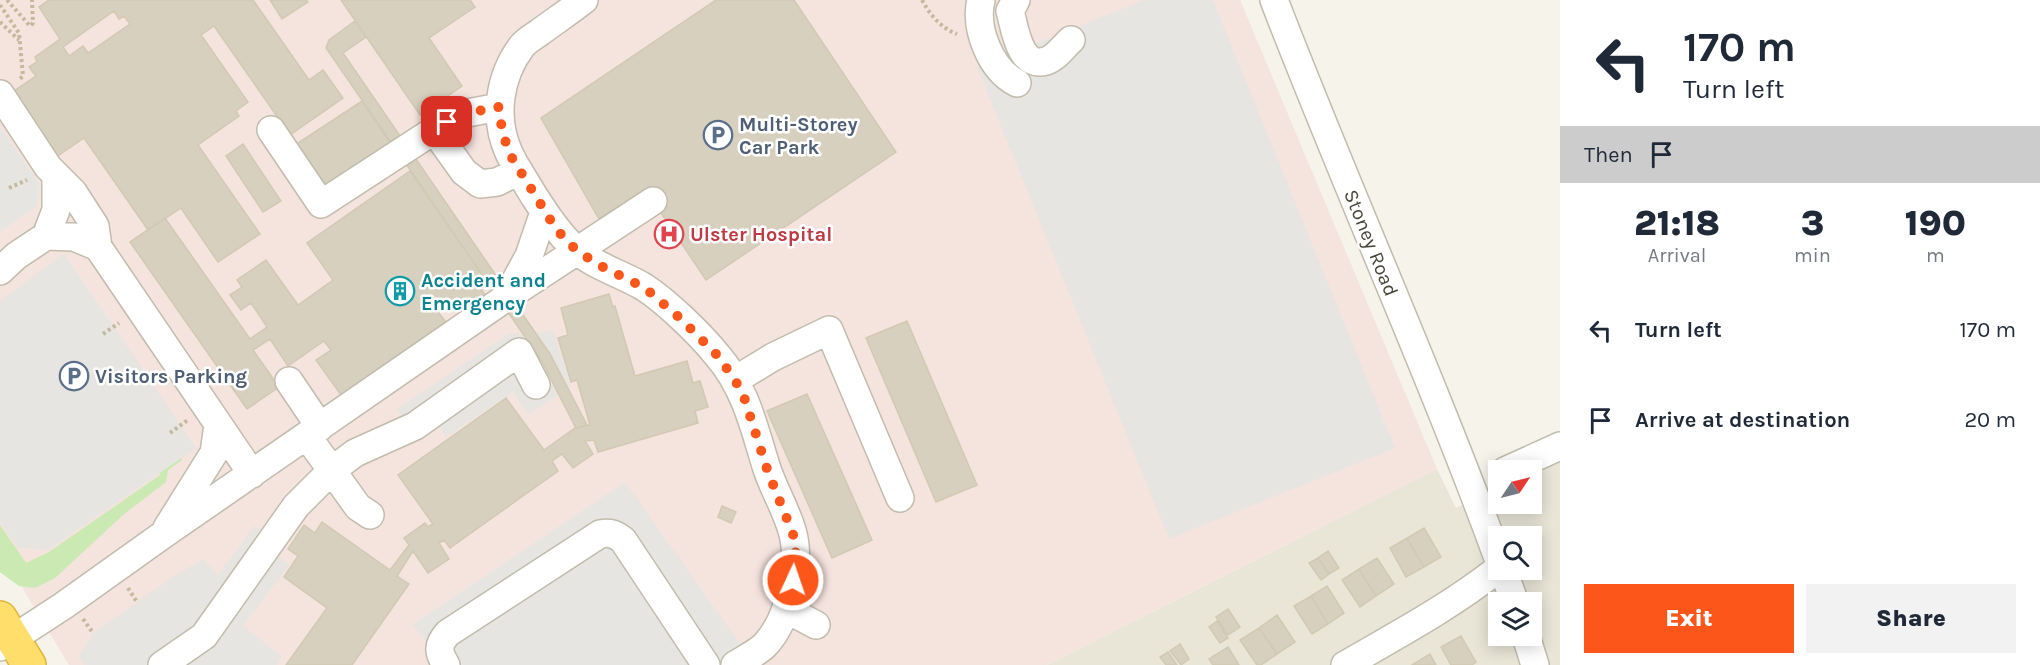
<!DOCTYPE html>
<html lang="en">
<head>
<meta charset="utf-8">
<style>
	body { margin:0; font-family:Karla,sans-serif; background:#f2f2f3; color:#1f2937; height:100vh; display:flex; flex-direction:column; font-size:22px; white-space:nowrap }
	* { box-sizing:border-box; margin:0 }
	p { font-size:20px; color:#747a83 }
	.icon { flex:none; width:33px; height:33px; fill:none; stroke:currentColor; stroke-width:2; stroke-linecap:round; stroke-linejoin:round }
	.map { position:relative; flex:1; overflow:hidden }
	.side { display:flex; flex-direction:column; background:#fff; width:480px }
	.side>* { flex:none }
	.banner { background:#fff; color:#1f2937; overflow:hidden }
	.needle { width:39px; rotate:55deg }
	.controls { position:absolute; left:1488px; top:460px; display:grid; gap:12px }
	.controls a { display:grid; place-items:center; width:54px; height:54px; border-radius:0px; background:#fff; box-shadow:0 3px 15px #0003; font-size:30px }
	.pin { position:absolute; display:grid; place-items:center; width:51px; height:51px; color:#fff; margin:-26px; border-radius:12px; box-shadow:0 3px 9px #0006 }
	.me { position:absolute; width:66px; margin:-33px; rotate:3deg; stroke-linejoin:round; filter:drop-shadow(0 0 4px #0008) }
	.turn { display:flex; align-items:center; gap:21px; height:126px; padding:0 24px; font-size:27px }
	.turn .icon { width:78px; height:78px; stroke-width:2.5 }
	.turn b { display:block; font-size:42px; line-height:51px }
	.then { display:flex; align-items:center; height:57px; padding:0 24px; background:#0003; gap:12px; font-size:22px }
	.eta { display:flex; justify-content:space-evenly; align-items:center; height:102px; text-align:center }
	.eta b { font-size:36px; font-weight:800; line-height:42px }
	.primary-button { display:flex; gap:12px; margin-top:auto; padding:12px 24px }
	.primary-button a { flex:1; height:69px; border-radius:0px; background:#fc561a; color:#fff; font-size:24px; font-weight:800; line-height:69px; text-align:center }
	.primary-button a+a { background:#f2f2f3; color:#1f2937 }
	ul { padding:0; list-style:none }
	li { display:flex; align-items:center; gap:18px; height:90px; padding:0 24px }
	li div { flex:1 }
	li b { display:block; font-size:22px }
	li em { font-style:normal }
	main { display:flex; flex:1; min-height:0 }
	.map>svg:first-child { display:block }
	.residential { fill:#e9e6d8; fill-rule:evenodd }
	.medical { fill:#f5e3de }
	.green { fill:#cae9b3 }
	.parking { fill:#e7e5e1 }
	.building { fill:#d7d0bf; stroke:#d2c9b2; stroke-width:1.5; fill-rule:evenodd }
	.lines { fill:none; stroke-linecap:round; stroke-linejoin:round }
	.minor-casing { stroke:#c1bcac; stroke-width:30 }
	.highway-casing { stroke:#dfb539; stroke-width:36 }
	.path { stroke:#c3ba9d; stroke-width:4; stroke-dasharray:3 3; stroke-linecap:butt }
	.minor { stroke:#fff; stroke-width:27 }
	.highway { stroke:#ffde6b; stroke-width:33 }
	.route { stroke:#fc561a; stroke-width:10; stroke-dasharray:0 18 }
	.labels { text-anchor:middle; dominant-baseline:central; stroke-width:5; stroke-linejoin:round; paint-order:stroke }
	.service-label { font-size:20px; font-weight:bold; fill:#4e5e75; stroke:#fff; text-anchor:start }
	.health-label { font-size:20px; font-weight:bold; fill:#be3a42; stroke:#fff; text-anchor:start }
	.street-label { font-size:20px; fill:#494438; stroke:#fff }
	.culture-label { font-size:20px; font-weight:bold; fill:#0d838f; stroke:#fff; text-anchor:start }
</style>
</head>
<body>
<main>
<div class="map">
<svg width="1560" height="665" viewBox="0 0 1560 665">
	<rect width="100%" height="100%" fill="#f5f3ea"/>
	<path class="residential" d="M1560,461V665H1047L1437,469L1456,508L1498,489V504H1532V474ZM1498,537H1532V570H1498ZM1498,603H1532V636H1498Z"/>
	<path class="medical" d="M0,0H1240L1437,469L1047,665H69L0,551Z"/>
	<path class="green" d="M179,454L182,460L168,470L166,482L123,515L55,578L35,588L19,586L0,572V525L26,563L49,552L160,475L159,471Z"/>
	<path class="parking" d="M1144,0H1213L1395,448L1169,539L977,67Z
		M0,126L40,185L36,207L0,232Z
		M64,253L196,448L48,550L17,547L0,522V301Z
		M553,330L571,387L528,415L513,392L446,437L438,424L416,441L391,451L384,426L401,417L396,410L509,333L523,335Z
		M625,482L755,665H442L413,624Z
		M305,513L279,556L289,565L243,626L282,656L277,665H85L79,656L93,633L173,577L203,559L218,575L255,526L265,532Z"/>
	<path class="building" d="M49,0H253L309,80L323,70L343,98L290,135L214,26L201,35L248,102L236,111L239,116L198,145L260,234L218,262L181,208L148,230L84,138L56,157L11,93L36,76L29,67L37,62L35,57L60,39L39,7ZM114,11L119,19L124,16L130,24L88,53L83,46L69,56L63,47Z
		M270,0H306L308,2L282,19Z
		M341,0H470L475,7L429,38L462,86L420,115Z
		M716,0H794L896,152L706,280L645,189L599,219L541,118Z
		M355,21L366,37L343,53L550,354L587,425L576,428L541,360L326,48L329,40Z
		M362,101L393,147L326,192L295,145Z
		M243,144L281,201L263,212L226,156Z
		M410,171L486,280L478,285L489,300L462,318L451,303L438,312L446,322L341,395L316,360L331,350L324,341L288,366L270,339L253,350L279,387L247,409L130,242L165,218L250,339L267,327L251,303L241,310L230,295L242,287L237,280L266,260L298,305L333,280L307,243Z
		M609,294L613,307L615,306L635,376L687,361L693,383L700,381L708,407L695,411L698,423L598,452L594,440L585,441L593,454L573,468L562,454L552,461L558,471L450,548L444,540L439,543L449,559L428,573L413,551L397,576L409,584L352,665H286L327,608L284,577L298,556L288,549L304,525L315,533L322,522L390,570L409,545L404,538L425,523L428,527L433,524L398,475L506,398L544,450L575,428L590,425L577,380L571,382L558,338L568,335L561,308Z
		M907,321L977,485L936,502L866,338Z
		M807,394L872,540L832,558L767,411Z
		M722,506L736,512L731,523L718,517Z
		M1424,528L1441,557L1424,567L1407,538Z
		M1407,538L1424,567L1406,577L1390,548Z
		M1328,551L1339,568L1329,574L1318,558Z
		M1318,558L1329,574L1321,580L1309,563Z
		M1377,558L1394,584L1376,596L1359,569Z
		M1359,569L1376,596L1360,607L1342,580Z
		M1327,586L1344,613L1328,624L1311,596Z
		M1311,596L1328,624L1312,634L1294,606Z
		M1228,609L1240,627L1228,635L1216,617Z
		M1277,615L1295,642L1277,654L1259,628Z
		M1217,621L1228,638L1220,643L1209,627Z
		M1259,628L1277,654L1261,665H1257L1240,640Z
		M1461,636L1476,662L1472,665H1451L1441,647Z
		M1180,644L1189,659L1181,665L1170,651Z
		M1228,647L1239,665H1213L1209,659Z
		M1168,652L1177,665H1166L1160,657Z
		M1430,654L1436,665H1412Z"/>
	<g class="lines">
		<g class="minor-casing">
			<path id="minor" d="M584,0C570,11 555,21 540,32C535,36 527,40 522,46C499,76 493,118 509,153C516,168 526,182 534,196C547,216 559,234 576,250C596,267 622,274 644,287C667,302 700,334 717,355C745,387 754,427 766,466C773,489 787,510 793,534C801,566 788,621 765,645C757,653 744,659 735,665
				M981,0C974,29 991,70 1017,83
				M1016,0L1010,11C1015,28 1019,69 1046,61C1056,58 1064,46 1071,40
				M1274,0C1346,187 1429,370 1498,558
				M0,94L48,167L73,192L95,226L98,247L252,474
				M271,130L321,204L447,122L462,114L499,107
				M434,130L464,172L480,184L497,182L519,171
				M46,236L74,237L98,247
				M0,271L16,256L46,236L56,210V177
				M509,293L529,256L544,212
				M735,380L773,357L829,330L900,498
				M289,381L320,427
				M307,436L358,507L370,515
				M1505,471L1560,446
				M167,528L214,453L218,425
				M1503,570L1515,603
				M786,609L816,625
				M1526,636L1535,665
				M0,647L63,606L164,534L507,297L653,201
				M162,665L204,636L296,506L331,471L355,453L415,426L519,352L536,385
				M446,665C438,652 437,645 448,633L600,534C610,532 615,534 623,540L706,665
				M1345,665C1397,635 1451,606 1498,569"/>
		</g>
		<g class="highway-casing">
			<path id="highway" d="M0,618L29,665"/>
		</g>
		<path class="path" d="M7,0L30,26L33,23L32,0
			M922,0C930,15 941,28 957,34
			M0,5L19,33L23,76L20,79
			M0,22L19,40
			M9,188L27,180
			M103,334L119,323
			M170,433L188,420
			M128,588L137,602
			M83,619L93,633"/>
		<use href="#minor" class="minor"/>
		<use href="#highway" class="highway"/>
	</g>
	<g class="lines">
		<path class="route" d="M447,122L462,114L499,107L502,130L509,153L556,229L577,251L603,267L645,288L681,319L717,355L735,380L744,397L768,472L793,534L796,556L793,580"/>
	</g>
	<defs>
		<g id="parking-ring" transform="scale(1.5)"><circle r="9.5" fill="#fff" stroke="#5c6f8a" stroke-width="1.5"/><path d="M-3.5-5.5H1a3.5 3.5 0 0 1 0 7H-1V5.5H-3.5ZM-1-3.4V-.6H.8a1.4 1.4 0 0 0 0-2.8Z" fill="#5c6f8a"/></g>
		<g id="hospital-ring" transform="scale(1.5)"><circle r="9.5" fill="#fff" stroke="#e0444e" stroke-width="1.5"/><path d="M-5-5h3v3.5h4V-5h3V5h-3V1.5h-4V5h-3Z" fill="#e0444e"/></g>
		<g id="building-ring" transform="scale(1.5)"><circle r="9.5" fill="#fff" stroke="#0f9aa8" stroke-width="1.5"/><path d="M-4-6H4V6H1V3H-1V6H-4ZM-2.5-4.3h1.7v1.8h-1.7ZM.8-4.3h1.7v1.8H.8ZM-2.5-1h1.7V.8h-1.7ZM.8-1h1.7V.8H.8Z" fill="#0f9aa8"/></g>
	</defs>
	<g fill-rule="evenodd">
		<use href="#parking-ring" x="718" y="135"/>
		<use href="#hospital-ring" x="669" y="234"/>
		<use href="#building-ring" x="400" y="291"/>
		<use href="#parking-ring" x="74" y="376"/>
	</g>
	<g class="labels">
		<g class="service-label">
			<text x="739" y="124">Multi-Storey<tspan x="739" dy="23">Car Park</tspan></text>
			<text x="95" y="376">Visitors Parking</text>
		</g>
		<g class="health-label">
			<text x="690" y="234">Ulster Hospital</text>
		</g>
		<g class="street-label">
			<text transform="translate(1371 243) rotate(68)">Stoney Road</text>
		</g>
		<g class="culture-label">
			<text x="421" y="280">Accident and<tspan x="421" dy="23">Emergency</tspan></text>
		</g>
	</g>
</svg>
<div class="controls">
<a><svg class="needle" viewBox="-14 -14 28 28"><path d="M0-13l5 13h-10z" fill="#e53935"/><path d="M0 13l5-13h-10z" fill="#747a83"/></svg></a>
<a><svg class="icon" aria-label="search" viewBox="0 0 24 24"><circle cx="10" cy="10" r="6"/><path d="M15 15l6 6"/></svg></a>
<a><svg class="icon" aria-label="layers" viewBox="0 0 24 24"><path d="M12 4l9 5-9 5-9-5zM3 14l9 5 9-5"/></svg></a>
</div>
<div class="pin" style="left:447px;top:122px;background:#d93025"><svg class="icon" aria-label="arrive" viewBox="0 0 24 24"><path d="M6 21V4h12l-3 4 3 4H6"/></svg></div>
<svg class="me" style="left:793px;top:580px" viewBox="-20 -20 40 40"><circle r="17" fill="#fc561a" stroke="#fff" stroke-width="3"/><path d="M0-11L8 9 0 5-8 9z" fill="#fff"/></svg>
</div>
<section class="side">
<div class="banner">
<div class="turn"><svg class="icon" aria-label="left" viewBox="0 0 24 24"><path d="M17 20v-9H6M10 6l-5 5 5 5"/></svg><div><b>170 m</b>Turn left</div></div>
<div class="then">Then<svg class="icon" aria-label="arrive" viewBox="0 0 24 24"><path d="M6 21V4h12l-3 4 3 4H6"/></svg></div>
</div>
<div class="eta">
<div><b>21:18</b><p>Arrival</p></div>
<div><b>3</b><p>min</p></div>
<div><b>190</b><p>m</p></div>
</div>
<ul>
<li><svg class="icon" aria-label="left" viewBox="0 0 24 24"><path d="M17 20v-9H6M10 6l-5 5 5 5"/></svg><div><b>Turn left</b></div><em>170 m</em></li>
<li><svg class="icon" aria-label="arrive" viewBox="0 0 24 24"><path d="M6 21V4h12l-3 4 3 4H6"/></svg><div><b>Arrive at destination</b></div><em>20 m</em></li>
</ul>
<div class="primary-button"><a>Exit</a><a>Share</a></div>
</section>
</main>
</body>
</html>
